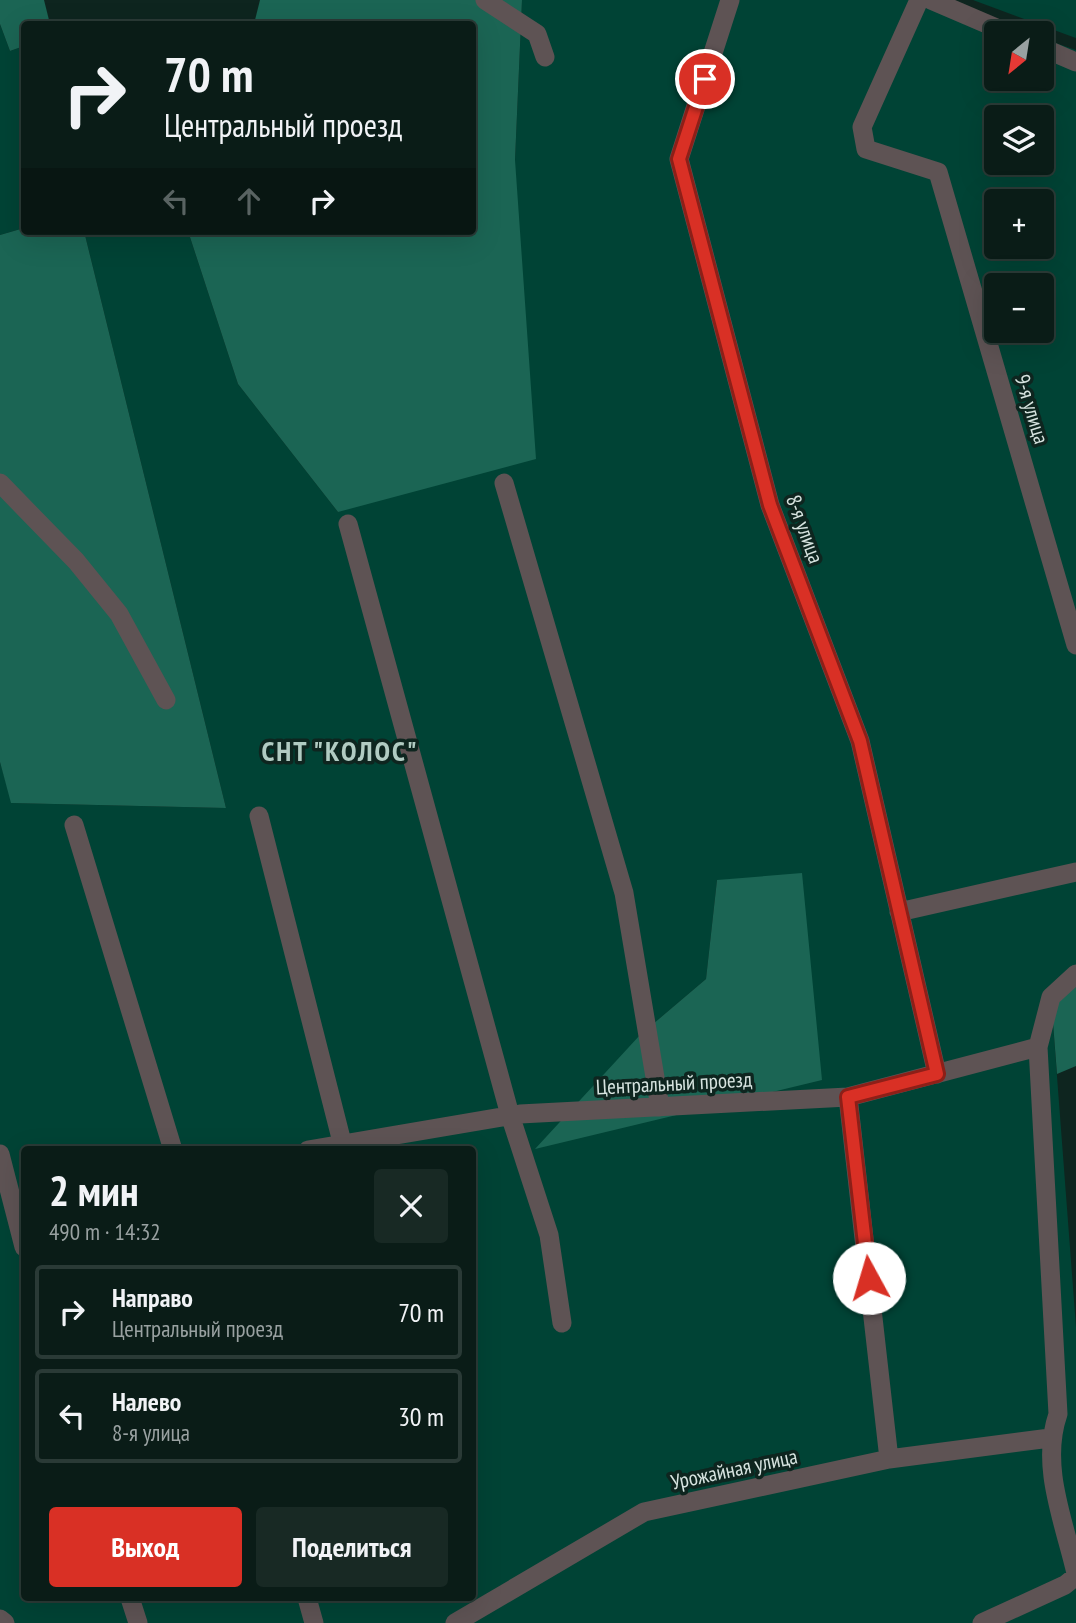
<!DOCTYPE html>
<html lang="ru">
<head>
<meta charset="utf-8">
<style>
	body { margin:0; font-family:"PT Sans Narrow",sans-serif; background:#182924; color:#f1f3f6; height:100vh; display:flex; flex-direction:column; font-size:26px; white-space:nowrap }
	* { box-sizing:border-box; margin:0 }
	p { font-size:23px; color:#99a1a1 }
	.icon { flex:none; width:38px; height:38px; fill:none; stroke:currentColor; stroke-width:2; stroke-linecap:round; stroke-linejoin:round }
	.map { position:relative; flex:1; overflow:hidden }
	.drawer { position:absolute; left:21px; top:1146px; width:455px; height:455px; display:flex; flex-direction:column; background:#0a1c17; border-radius:7px; box-shadow:0 7px 28px #0002,0 0 0 2px #2a3a36 }
	.drawer>* { flex:none }
	.hud { position:absolute; left:21px; top:21px; width:455px; height:214px; border-radius:7px; box-shadow:0 7px 28px #0002,0 0 0 2px #2a3a36; background:#0a1c17; color:#f1f3f6; overflow:hidden }
	.needle { width:46px; rotate:210deg }
	.buttons { position:absolute; left:984px; top:21px; display:grid; gap:14px }
	.buttons a { display:grid; place-items:center; width:70px; height:70px; border-radius:7px; background:#0a1c17; box-shadow:0 7px 28px #0002,0 0 0 2px #2a3a36; font-size:35px }
	.pin { position:absolute; display:grid; place-items:center; width:60px; height:60px; color:#fff; margin:-30px; border:4px solid #fff; border-radius:50%; box-shadow:0 2px 7px #0007 }
	.me { position:absolute; width:77px; margin:-38px; rotate:354deg; stroke-linejoin:round; filter:drop-shadow(0 0 5px #0008) }
	.turn { display:flex; align-items:center; gap:24px; height:147px; padding:0 28px; font-size:32px }
	.turn .icon { width:91px; height:91px; stroke-width:2.5 }
	.turn b { display:block; font-size:49px; line-height:60px }
	.lanes { display:flex; align-items:center; height:66px; padding:0 28px; background:#0003; justify-content:center; gap:35px; direction:ltr }
	.lanes .off { opacity:.35 }
	.round { display:grid; place-items:center; flex:none; width:74px; height:74px; border-radius:7px; background:#182924 }
	.headline { display:flex; align-items:center; justify-content:space-between; height:119px; padding:0 28px }
	h1 { font-size:42px; font-weight:800; line-height:52px }
	.action { display:flex; gap:14px; margin-top:auto; padding:14px 28px }
	.action a { flex:1; height:80px; border-radius:7px; background:#d93025; color:#fff; font-size:28px; font-weight:800; line-height:80px; text-align:center }
	.action a+a { background:#182924; color:#f1f3f6 }
	ul { padding:0; list-style:none }
	li { display:flex; align-items:center; gap:21px; height:94px; margin:0 14px 10px; padding:0 14px; border:4px solid #2a3a36; border-radius:7px }
	li div { flex:1 }
	li b { display:block; font-size:26px }
	li em { font-style:normal }
	.map>svg:first-child { display:block }
	.green { fill:#004335; fill-rule:evenodd }
	.forest { fill:#1b6554 }
	.lines { fill:none; stroke-linecap:round; stroke-linejoin:round }
	.minor { stroke:#5e5354; stroke-width:19 }
	.route-casing { stroke:#8d1f18; stroke-width:18 }
	.route { stroke:#d93025; stroke-width:12 }
	.labels { text-anchor:middle; dominant-baseline:central; stroke-width:7; stroke-linejoin:round; paint-order:stroke }
	.street-label { font-size:21px; fill:#d7e4e0; stroke:#0e251f }
	.district-label { font-size:28px; font-weight:bold; letter-spacing:2px; fill:#b1cbc2; stroke:#0e251f }
</style>
</head>
<body>
<div class="map">
<svg width="1076" height="1623" viewBox="0 0 1076 1623">
	<rect width="100%" height="100%" fill="#0e251f"/>
	<path class="green" d="M522,0H933L1028,33H996V79H1041V38L1076,50V982L1051,997L1076,1327V1623H0V762L12,803L226,808L84,231H188L238,384L338,512L515,160ZM996,117H1041V163H996ZM996,201H1041V247H996ZM996,285H1041V331H996ZM717,880L822,1080L640,1035L706,979ZM24,1150H472V1598H24Z
		M973,0H1076V38L1073,37Z
		M0,24L10,51L24,46V228L0,235Z"/>
	<path class="forest" d="M0,0H44L50,24H24V46L10,51L0,24Z
		M260,0H522L515,160L536,459L338,512L238,384L188,231H472V24H254Z
		M24,228V231H84L226,808L11,803L0,762V235Z
		M802,873L822,1080L535,1149L640,1035L706,979L717,880Z
		M1076,982V1066L1057,1074L1051,997Z"/>
	<g class="lines">
		<path class="minor" d="M485,0L537,34L545,57
			M730,0L679,159L770,505L860,741L937,1074
			M919,0L862,127L866,149L938,172L1076,645
			M931,0L1008,33
			M1041,47L1076,62
			M0,483L76,561L119,614L166,700
			M504,483L624,893L660,1107
			M348,524L510,1115L549,1235L562,1323
			M259,816L344,1150
			M74,825L173,1150
			M899,912L1076,872
			M1076,974L1051,997L1038,1047L1058,1414C1040,1466 1064,1521 1076,1573
			M848,1097L889,1459
			M308,1150L520,1114L848,1097L1038,1047
			M0,1154L24,1247
			M130,1598L138,1623
			M307,1598L314,1623
			M0,1619L5,1623
			M455,1623L644,1512L889,1459L1050,1438
			M982,1623L1065,1585L1076,1576"/>
	</g>
	<g class="lines">
		<g class="route-casing">
			<path id="route" d="M705,79L679,159L770,505L860,741L937,1074L848,1097L869,1278"/>
		</g>
		<use href="#route" class="route"/>
	</g>
	<g class="labels">
		<g class="street-label">
			<text transform="translate(1032 409) rotate(73)">9-я улица</text>
			<text transform="translate(805 529) rotate(70)">8-я улица</text>
			<text transform="translate(674 1083) rotate(-3)">Центральный проезд</text>
			<text transform="translate(734 1469) rotate(-12)">Урожайная улица</text>
		</g>
		<g class="district-label">
			<text x="340" y="750">СНТ "КОЛОС"</text>
		</g>
	</g>
</svg>
<div class="buttons">
<a><svg class="needle" viewBox="-14 -14 28 28"><path d="M0-13l5 13h-10z" fill="#e53935"/><path d="M0 13l5-13h-10z" fill="#99a1a1"/></svg></a>
<a><svg class="icon" aria-label="layers" viewBox="0 0 24 24"><path d="M12 4l9 5-9 5-9-5zM3 14l9 5 9-5"/></svg></a>
<a>+</a>
<a>−</a>
</div>
<div class="pin" style="left:705px;top:79px;background:#d93025"><svg class="icon" aria-label="arrive" viewBox="0 0 24 24"><path d="M6 21V4h12l-3 4 3 4H6"/></svg></div>
<svg class="me" style="left:869px;top:1278px" viewBox="-20 -20 40 40"><circle r="19" fill="#fff"/><path d="M0-13L10 11 0 6-10 11z" fill="#d93025"/></svg>
<div class="hud">
<div class="turn"><svg class="icon" aria-label="right" viewBox="0 0 24 24"><path d="M7 20v-9h11M14 6l5 5-5 5"/></svg><div><b>70 m</b>Центральный проезд</div></div>
<div class="lanes"><svg class="icon off" aria-label="left" viewBox="0 0 24 24"><path d="M17 20v-9H6M10 6l-5 5 5 5"/></svg><svg class="icon off" aria-label="ahead" viewBox="0 0 24 24"><path d="M12 20V5M6 11l6-6 6 6"/></svg><svg class="icon" aria-label="right" viewBox="0 0 24 24"><path d="M7 20v-9h11M14 6l5 5-5 5"/></svg></div>
</div>
<section class="drawer">
<div class="headline"><div><h1>2 мин</h1><p>490 m · 14:32</p></div><a class="round"><svg class="icon" aria-label="close" viewBox="0 0 24 24"><path d="M6 6l12 12M18 6L6 18"/></svg></a></div>
<ul>
<li><svg class="icon" aria-label="right" viewBox="0 0 24 24"><path d="M7 20v-9h11M14 6l5 5-5 5"/></svg><div><b>Направо</b><p>Центральный проезд</p></div><em>70 m</em></li>
<li><svg class="icon" aria-label="left" viewBox="0 0 24 24"><path d="M17 20v-9H6M10 6l-5 5 5 5"/></svg><div><b>Налево</b><p>8-я улица</p></div><em>30 m</em></li>
</ul>
<div class="action"><a>Выход</a><a>Поделиться</a></div>
</section>
</div>
</body>
</html>
